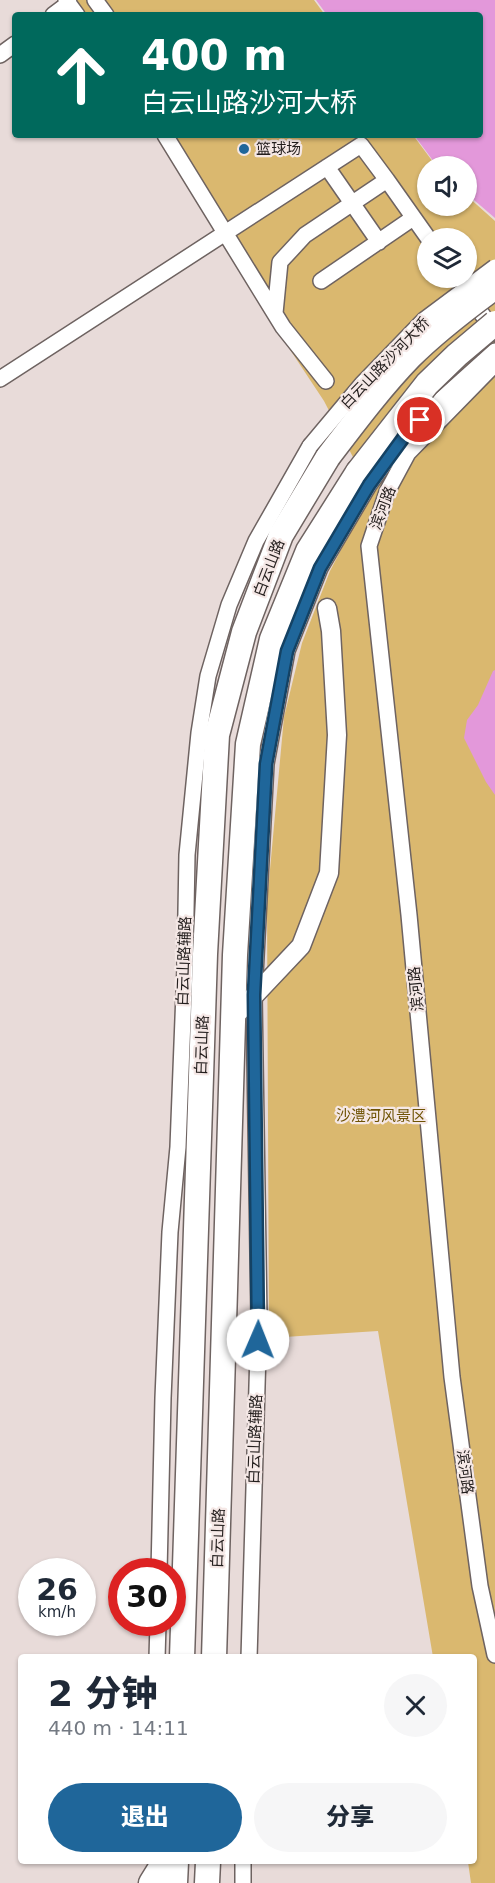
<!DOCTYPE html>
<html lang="zh">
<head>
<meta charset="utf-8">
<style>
	body { margin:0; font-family:"DejaVu Sans","Noto Sans SC",sans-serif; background:#f6f6f7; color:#1f2937; height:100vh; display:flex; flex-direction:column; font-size:22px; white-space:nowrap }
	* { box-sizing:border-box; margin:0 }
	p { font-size:20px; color:#747a83 }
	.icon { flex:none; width:33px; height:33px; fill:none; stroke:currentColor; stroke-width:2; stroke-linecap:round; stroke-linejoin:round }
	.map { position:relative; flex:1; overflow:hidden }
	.details { position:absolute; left:18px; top:1654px; width:459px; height:210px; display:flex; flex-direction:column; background:#fff; border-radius:6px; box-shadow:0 2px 4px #0004 }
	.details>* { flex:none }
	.banner { position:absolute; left:12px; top:12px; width:471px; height:126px; border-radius:6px; box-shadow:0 2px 4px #0004; background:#00695c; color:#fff; overflow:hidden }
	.controls { position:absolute; left:417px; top:156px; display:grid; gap:12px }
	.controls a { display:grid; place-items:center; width:60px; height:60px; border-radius:50%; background:#fff; box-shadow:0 2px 4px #0004; font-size:30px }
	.speed { position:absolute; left:18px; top:1558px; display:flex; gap:12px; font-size:30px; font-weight:700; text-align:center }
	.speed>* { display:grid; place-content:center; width:78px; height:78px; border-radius:50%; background:#fff; box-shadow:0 2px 4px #0004; line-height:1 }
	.speed small { font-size:15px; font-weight:400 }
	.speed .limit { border:9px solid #d22; background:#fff; color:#111 }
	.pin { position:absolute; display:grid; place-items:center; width:51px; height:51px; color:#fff; margin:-26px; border:3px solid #fff; border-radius:50%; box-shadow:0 2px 6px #0007 }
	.me { position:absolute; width:66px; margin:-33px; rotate:1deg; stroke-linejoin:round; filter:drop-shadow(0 0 4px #0008) }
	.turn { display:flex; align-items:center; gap:21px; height:126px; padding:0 30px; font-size:27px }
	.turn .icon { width:78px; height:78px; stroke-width:2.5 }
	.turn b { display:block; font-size:42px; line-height:51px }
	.round { display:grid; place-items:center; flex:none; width:63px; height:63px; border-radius:32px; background:#f6f6f7 }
	.overview { display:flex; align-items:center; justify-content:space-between; height:102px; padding:0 30px }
	h1 { font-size:36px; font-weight:800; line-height:45px }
	.action { display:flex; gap:12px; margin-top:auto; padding:12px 30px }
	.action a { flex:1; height:69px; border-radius:36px; background:#1f669a; color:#fff; font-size:24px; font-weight:800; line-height:69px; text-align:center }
	.action a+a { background:#f6f6f7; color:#1f2937 }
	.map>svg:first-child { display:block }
	.green { fill:#dab86f; fill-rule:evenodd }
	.water { fill:#e398da }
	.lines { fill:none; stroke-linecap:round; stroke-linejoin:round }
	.minor-casing { stroke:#6e6361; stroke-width:18 }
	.tertiary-casing { stroke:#6e6361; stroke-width:21 }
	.trunk-casing { stroke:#6e6361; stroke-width:27 }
	.minor { stroke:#fff; stroke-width:15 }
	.tertiary { stroke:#fff; stroke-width:18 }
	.trunk { stroke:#fff; stroke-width:24 }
	.minor-bridge-casing { stroke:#6e6361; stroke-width:18; stroke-linecap:butt }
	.trunk-bridge-casing { stroke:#6e6361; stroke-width:27; stroke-linecap:butt }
	.minor-bridge { stroke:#fff; stroke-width:15 }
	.trunk-bridge { stroke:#fff; stroke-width:24 }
	.route-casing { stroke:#144264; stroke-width:15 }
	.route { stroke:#1f669a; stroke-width:10 }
	.poi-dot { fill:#1f669a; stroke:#f5e8e6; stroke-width:2 }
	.labels { text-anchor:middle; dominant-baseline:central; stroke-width:4.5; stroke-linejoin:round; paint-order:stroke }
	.poi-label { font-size:15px; fill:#231e1d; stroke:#f5e8e6; text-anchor:start }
	.street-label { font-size:15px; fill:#231e1d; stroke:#f5e8e6 }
	.park-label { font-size:15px; fill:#6f5304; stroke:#f5e8e6 }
</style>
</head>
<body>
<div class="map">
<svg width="495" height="1883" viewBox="0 0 495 1883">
	<rect width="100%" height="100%" fill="#e8dbd9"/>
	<path class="green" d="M59,0H314L325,15H70Z
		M157,135H413L436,166H428V206H466L467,196L495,221V1883H471L468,1862H474V1658L433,1657L378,1331L269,1338L267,902L284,717L302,643L330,571L371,492L324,401L275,327ZM428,238H466V278H428Z"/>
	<path class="water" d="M316,0H495V218L467,194L466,166H437L414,135H480V15H327Z
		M495,670V795L486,782L464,738L467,720L478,705L493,671Z"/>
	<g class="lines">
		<g class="minor-casing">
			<path id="minor" d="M66,0L77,15
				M95,0L106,15
				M53,15L69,3
				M0,55L15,44
				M165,135L283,327L326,381
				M327,167L379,242
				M457,278L495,333
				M321,281L413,218
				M275,313L280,262L305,235L387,180L428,238
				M495,364L408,453L387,492L369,546L409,915L452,1377L480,1586L495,1655
				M0,379L361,145L387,180
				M159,1572L163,1398L170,1232L178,1147L185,967L187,855L199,733L208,676L229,605L256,541L310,446
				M157,1658L158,1623
				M249,1658L259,1318L254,995L266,764L287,651L320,568L369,485L404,437L436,404L495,351
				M243,1883V1862"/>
		</g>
		<g class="tertiary-casing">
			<path id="tertiary" d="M234,1017L301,946L329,873L337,735L331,631L327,608"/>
		</g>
		<g class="trunk-casing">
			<path id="trunk" d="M182,1658L205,954L217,735L244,632L281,535L328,457
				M214,1658L235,955L248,744L272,639L308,551L358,472
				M151,1883L164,1862
				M175,1883L176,1862
				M207,1883L208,1862"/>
		</g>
		<use href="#minor" class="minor"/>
		<use href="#tertiary" class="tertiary"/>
		<use href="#trunk" class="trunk"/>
		<g class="minor-bridge-casing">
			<path id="minor-bridge" d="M310,446L362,384L424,320L495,267"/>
		</g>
		<g class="trunk-bridge-casing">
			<path id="trunk-bridge" d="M328,457C354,423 380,388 410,357C436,331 465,309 495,287
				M358,472L427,384L457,355L495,323"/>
		</g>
		<use href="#minor-bridge" class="minor-bridge"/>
		<use href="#trunk-bridge" class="trunk-bridge"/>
	</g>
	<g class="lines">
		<g class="route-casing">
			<path id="route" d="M258,1340L254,995L266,764L287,651L320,568L369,485L404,437L420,420"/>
		</g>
		<use href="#route" class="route"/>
	</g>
	<circle class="poi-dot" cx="244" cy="149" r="6"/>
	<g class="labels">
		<g class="poi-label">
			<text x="256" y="149">篮球场</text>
		</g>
		<g class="street-label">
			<text transform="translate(385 363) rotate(-46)">白云山路沙河大桥</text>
			<text transform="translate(383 508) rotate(-69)">滨河路</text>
			<text transform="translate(269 568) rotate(-69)">白云山路</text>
			<text transform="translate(184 961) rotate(-88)">白云山路辅路</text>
			<text transform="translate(416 989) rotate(-95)">滨河路</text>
			<text transform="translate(202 1045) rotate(-88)">白云山路</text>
			<text transform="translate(255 1439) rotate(-88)">白云山路辅路</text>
			<text transform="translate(465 1472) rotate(83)">滨河路</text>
			<text transform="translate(218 1538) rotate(-88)">白云山路</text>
		</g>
		<g class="park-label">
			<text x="381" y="1116">沙澧河风景区</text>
		</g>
	</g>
</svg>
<div class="controls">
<a><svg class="icon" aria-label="sound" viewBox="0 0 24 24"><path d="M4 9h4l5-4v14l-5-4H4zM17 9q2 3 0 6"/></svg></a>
<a><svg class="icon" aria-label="layers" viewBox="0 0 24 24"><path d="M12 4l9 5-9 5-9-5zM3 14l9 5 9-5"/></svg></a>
</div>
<div class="speed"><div>26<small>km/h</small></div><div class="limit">30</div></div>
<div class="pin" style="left:420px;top:420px;background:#d93025"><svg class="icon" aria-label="arrive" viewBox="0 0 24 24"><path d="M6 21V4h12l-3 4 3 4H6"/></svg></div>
<svg class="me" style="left:258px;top:1340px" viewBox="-20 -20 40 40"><circle r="19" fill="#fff"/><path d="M0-13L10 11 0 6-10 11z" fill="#1f669a"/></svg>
<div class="banner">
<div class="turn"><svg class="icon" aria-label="ahead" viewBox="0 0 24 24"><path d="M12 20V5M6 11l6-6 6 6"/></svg><div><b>400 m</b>白云山路沙河大桥</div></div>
</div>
<section class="details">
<div class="overview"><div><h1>2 分钟</h1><p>440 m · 14:11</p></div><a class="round"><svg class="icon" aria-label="close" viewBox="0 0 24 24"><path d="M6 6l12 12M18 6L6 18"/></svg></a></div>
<div class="action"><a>退出</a><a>分享</a></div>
</section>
</div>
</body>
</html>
